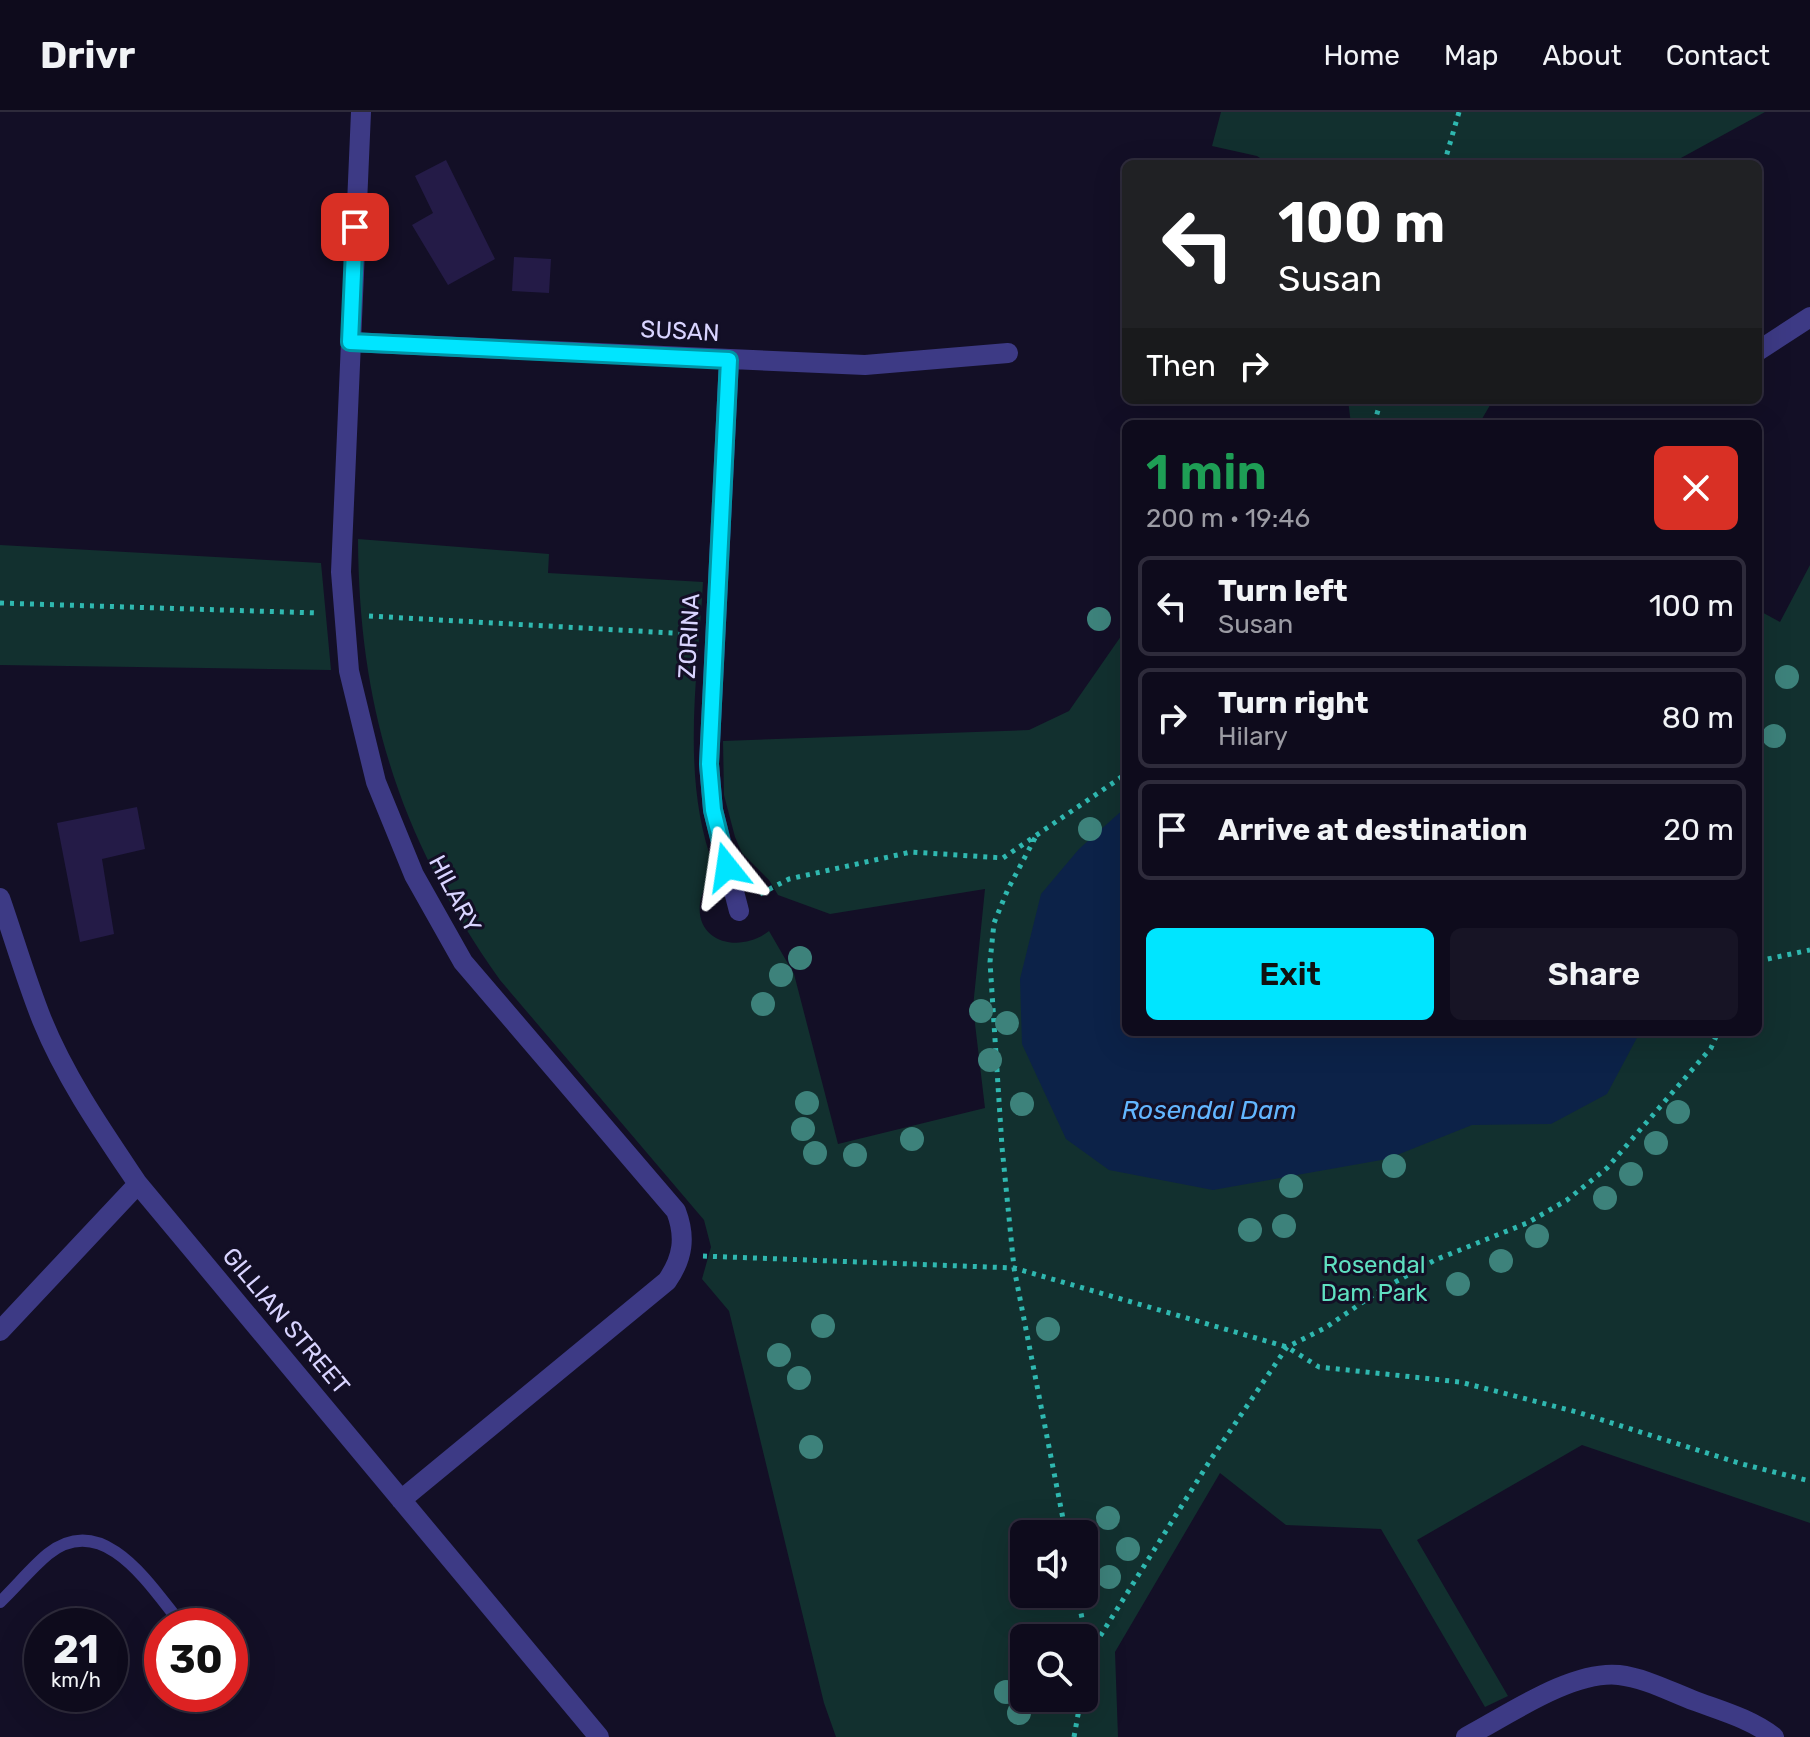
<!DOCTYPE html>
<html lang="en">
<head>
<meta charset="utf-8">
<style>
	body { margin:0; font-family:Rubik,sans-serif; background:#171425; color:#f1f3f6; height:100vh; display:flex; flex-direction:column; font-size:30px; white-space:nowrap }
	* { box-sizing:border-box; margin:0 }
	p { font-size:26px; color:#9b9ba3 }
	.icon { flex:none; width:44px; height:44px; fill:none; stroke:currentColor; stroke-width:2; stroke-linecap:round; stroke-linejoin:round }
	.map { position:relative; flex:1; overflow:hidden }
	.drawer { position:absolute; left:1122px; top:308px; width:640px; height:616px; display:flex; flex-direction:column; background:#0e0b1c; border-radius:12px; box-shadow:0 8px 32px #0002,0 0 0 2px #2e2b3b }
	.drawer>* { flex:none }
	.hud { position:absolute; left:1122px; top:48px; width:640px; height:244px; border-radius:12px; box-shadow:0 8px 32px #0002,0 0 0 2px #2e2b3b; background:#202124; color:#fff; overflow:hidden }
	.buttons { position:absolute; left:1010px; top:1408px; display:grid; gap:16px }
	.buttons a { display:grid; place-items:center; width:88px; height:88px; border-radius:12px; background:#0e0b1c; box-shadow:0 8px 32px #0002,0 0 0 2px #2e2b3b; font-size:40px }
	.speed { position:absolute; left:24px; top:1496px; display:flex; gap:16px; font-size:40px; font-weight:700; text-align:center }
	.speed>* { display:grid; place-content:center; width:104px; height:104px; border-radius:50%; background:#0e0b1c; box-shadow:0 8px 32px #0002,0 0 0 2px #2e2b3b; line-height:1 }
	.speed small { font-size:20px; font-weight:400 }
	.speed .limit { border:12px solid #d22; background:#fff; color:#111 }
	.pin { position:absolute; display:grid; place-items:center; width:68px; height:68px; color:#fff; margin:-34px; border-radius:16px; box-shadow:0 4px 12px #0006 }
	.me { position:absolute; width:88px; margin:-44px; rotate:345deg; stroke-linejoin:round; filter:drop-shadow(0 0 6px #0008) }
	.turn { display:flex; align-items:center; gap:28px; height:168px; padding:0 24px; font-size:36px }
	.turn .icon { width:104px; height:104px; stroke-width:2.5 }
	.turn b { display:block; font-size:56px; line-height:68px }
	.then { display:flex; align-items:center; height:76px; padding:0 24px; background:#0003; gap:16px; font-size:30px }
	.round { display:grid; place-items:center; flex:none; width:84px; height:84px; border-radius:12px; background:#171425 }
	.head { display:flex; align-items:center; justify-content:space-between; height:136px; padding:0 24px }
	h1 { font-size:48px; font-weight:600; line-height:60px; color:#1e9e55 }
	.button { display:flex; gap:16px; margin-top:auto; padding:16px 24px }
	.button a { flex:1; height:92px; border-radius:12px; background:#00e5ff; color:#111; font-size:32px; font-weight:600; line-height:92px; text-align:center }
	.button a+a { background:#171425; color:#f1f3f6 }
	ul { padding:0; list-style:none }
	li { display:flex; align-items:center; gap:24px; height:100px; margin:0 16px 12px; padding:0 8px; border:4px solid #2e2b3b; border-radius:12px }
	li div { flex:1 }
	li b { display:block; font-size:30px }
	li em { font-style:normal }
	header { display:flex; align-items:center; gap:48px; box-sizing:border-box; height:112px; padding:0 40px; background:#0e0b1c; border-bottom:2px solid #2e2b3b }
	header strong { font-size:38px }
	nav { display:flex; gap:44px; margin-inline-start:auto; font-size:28px }
	.map>svg:first-child { display:block }
	.green { fill:#12302f; fill-rule:evenodd }
	.water { fill:#0c2248 }
	.building { fill:#241b47 }
	.lines { fill:none; stroke-linecap:round; stroke-linejoin:round }
	.path { stroke:#2fb8b0; stroke-width:5; stroke-dasharray:4 6; stroke-linecap:butt }
	.service { stroke:#3d3a85; stroke-width:12 }
	.minor { stroke:#3d3a85; stroke-width:20 }
	.tree { fill:#3d827b }
	.route-casing { stroke:#0095a6; stroke-width:20 }
	.route { stroke:#00e5ff; stroke-width:14 }
	.labels { text-anchor:middle; dominant-baseline:central; stroke-width:6; stroke-linejoin:round; paint-order:stroke }
	.street-label { font-size:24px; fill:#d9d4ff; stroke:#130f26 }
	.park-label { font-size:24px; fill:#5fe0c0; stroke:#130f26 }
	.water-label { font-size:26px; font-style:italic; fill:#62b6ff; stroke:#130f26 }
</style>
</head>
<body>
<header>
<strong>Drivr</strong>
<nav><a>Home</a><a>Map</a><a>About</a><a>Contact</a></nav>
</header>
<div class="map">
<svg width="1810" height="1625" viewBox="0 0 1810 1625">
	<rect width="100%" height="100%" fill="#130f26"/>
	<path class="green" d="M1221,0H1765L1670,52H1269L1257,44L1212,34Z
		M1348,288H1493L1479,312H1351Z
		M358,427L549,442L548,461L703,470C698,564 680,665 714,755C710,768 702,778 700,791C695,832 742,841 769,819L794,862L838,1032L985,996L973,895L985,777L830,802L778,783L769,768L742,741L735,725L724,683L723,629L1029,618L1069,599L1126,517V920H1758V498L1780,510L1810,453V1411L1582,1333L1417,1428L1508,1584L1485,1595L1381,1417L1286,1413L1220,1361L1115,1540L1118,1625H836L824,1591L729,1199L702,1167L711,1135L704,1108L500,868C401,728 359,600 358,427ZM1024,1422H1084V1482H1024ZM1024,1526H1084V1586H1024Z
		M0,433L321,451L331,558L0,553Z"/>
	<path class="water" d="M1126,695V920H1640L1607,982L1551,1012L1472,1013L1387,1047L1213,1078L1109,1058L1066,1027L1022,932L1020,867L1041,782L1079,737Z"/>
	<path class="building" d="M446,48L495,147L448,173L412,113L433,101L415,64Z
		M514,145L551,147L549,181L512,179Z
		M137,695L145,737L102,747L114,822L80,830L57,711Z"/>
	<g class="lines">
		<path class="path" d="M1444,52L1459,0
			M1374,312L1381,288
			M0,491L319,501
			M369,504L690,522
			M1035,726L1008,777L994,811L990,850L1002,1035L1014,1156L1066,1422
			M760,782L789,767L911,740L1003,746L1126,662
			M1758,849L1810,838
			M703,1144L1014,1156L1287,1235L1319,1255L1460,1270L1577,1300L1742,1352L1810,1369
			M1077,1482L1089,1540
			M1084,1570L1089,1542L1211,1347L1287,1235L1325,1216L1379,1179L1435,1148L1527,1111L1567,1088L1607,1056L1711,936L1718,920
			M1074,1625L1081,1586"/>
		<path class="service" d="M0,1490C16,1475 31,1456 48,1442C105,1397 152,1477 183,1514"/>
		<path class="minor" d="M361,0L341,460L349,559L376,670L414,763L463,850L676,1099C686,1125 683,1146 667,1169L401,1388
			M350,230L865,253L1008,241
			M1758,239L1810,205
			M729,248L709,652L713,698L739,799
			M0,786C14,826 26,868 42,908C66,967 103,1020 138,1072L599,1625
			M0,1219L138,1072
			M1466,1625C1508,1603 1572,1558 1619,1563C1645,1566 1671,1580 1695,1589C1722,1599 1751,1607 1774,1625"/>
	</g>
	<g class="tree">
		<circle cx="1099" cy="507" r="12"/>
		<circle cx="1787" cy="565" r="12"/>
		<circle cx="1774" cy="624" r="12"/>
		<circle cx="1090" cy="717" r="12"/>
		<circle cx="800" cy="846" r="12"/>
		<circle cx="781" cy="863" r="12"/>
		<circle cx="763" cy="892" r="12"/>
		<circle cx="981" cy="899" r="12"/>
		<circle cx="1007" cy="911" r="12"/>
		<circle cx="990" cy="948" r="12"/>
		<circle cx="807" cy="991" r="12"/>
		<circle cx="1022" cy="992" r="12"/>
		<circle cx="1678" cy="1000" r="12"/>
		<circle cx="803" cy="1017" r="12"/>
		<circle cx="912" cy="1027" r="12"/>
		<circle cx="1656" cy="1031" r="12"/>
		<circle cx="815" cy="1041" r="12"/>
		<circle cx="855" cy="1043" r="12"/>
		<circle cx="1394" cy="1054" r="12"/>
		<circle cx="1631" cy="1062" r="12"/>
		<circle cx="1291" cy="1074" r="12"/>
		<circle cx="1605" cy="1086" r="12"/>
		<circle cx="1284" cy="1114" r="12"/>
		<circle cx="1250" cy="1118" r="12"/>
		<circle cx="1537" cy="1124" r="12"/>
		<circle cx="1501" cy="1149" r="12"/>
		<circle cx="1458" cy="1172" r="12"/>
		<circle cx="823" cy="1214" r="12"/>
		<circle cx="1048" cy="1217" r="12"/>
		<circle cx="779" cy="1243" r="12"/>
		<circle cx="799" cy="1266" r="12"/>
		<circle cx="811" cy="1335" r="12"/>
		<circle cx="1108" cy="1406" r="12"/>
		<circle cx="1128" cy="1437" r="12"/>
		<circle cx="1109" cy="1465" r="12"/>
		<circle cx="1006" cy="1580" r="12"/>
		<circle cx="1019" cy="1601" r="12"/>
	</g>
	<g class="lines">
		<g class="route-casing">
			<path id="route" d="M355,115L350,230L729,248L709,652L713,698L727,755"/>
		</g>
		<use href="#route" class="route"/>
	</g>
	<g class="labels">
		<g class="street-label">
			<text transform="translate(680 219) rotate(3)">SUSAN</text>
			<text transform="translate(689 524) rotate(-87)">ZORINA</text>
			<text transform="translate(455 782) rotate(62)">HILARY</text>
			<text transform="translate(286 1209) rotate(50)">GILLIAN STREET</text>
		</g>
		<g class="park-label">
			<text x="1374" y="1153">Rosendal<tspan x="1374" dy="28">Dam Park</tspan></text>
		</g>
		<g class="water-label">
			<text x="1209" y="998">Rosendal Dam</text>
		</g>
	</g>
</svg>
<div class="buttons">
<a><svg class="icon" aria-label="sound" viewBox="0 0 24 24"><path d="M4 9h4l5-4v14l-5-4H4zM17 9q2 3 0 6"/></svg></a>
<a><svg class="icon" aria-label="search" viewBox="0 0 24 24"><circle cx="10" cy="10" r="6"/><path d="M15 15l6 6"/></svg></a>
</div>
<div class="speed"><div>21<small>km/h</small></div><div class="limit">30</div></div>
<div class="pin" style="left:355px;top:115px;background:#d93025"><svg class="icon" aria-label="arrive" viewBox="0 0 24 24"><path d="M6 21V4h12l-3 4 3 4H6"/></svg></div>
<svg class="me" style="left:727px;top:755px" viewBox="-20 -20 40 40"><path d="M0-17L14 15 0 8-14 15z" fill="#00e5ff" stroke="#fff" stroke-width="4"/></svg>
<div class="hud">
<div class="turn"><svg class="icon" aria-label="left" viewBox="0 0 24 24"><path d="M17 20v-9H6M10 6l-5 5 5 5"/></svg><div><b>100 m</b>Susan</div></div>
<div class="then">Then<svg class="icon" aria-label="right" viewBox="0 0 24 24"><path d="M7 20v-9h11M14 6l5 5-5 5"/></svg></div>
</div>
<section class="drawer">
<div class="head"><div><h1>1 min</h1><p>200 m · 19:46</p></div><a class="round" style="background:#d93025;color:#fff"><svg class="icon" aria-label="close" viewBox="0 0 24 24"><path d="M6 6l12 12M18 6L6 18"/></svg></a></div>
<ul>
<li><svg class="icon" aria-label="left" viewBox="0 0 24 24"><path d="M17 20v-9H6M10 6l-5 5 5 5"/></svg><div><b>Turn left</b><p>Susan</p></div><em>100 m</em></li>
<li><svg class="icon" aria-label="right" viewBox="0 0 24 24"><path d="M7 20v-9h11M14 6l5 5-5 5"/></svg><div><b>Turn right</b><p>Hilary</p></div><em>80 m</em></li>
<li><svg class="icon" aria-label="arrive" viewBox="0 0 24 24"><path d="M6 21V4h12l-3 4 3 4H6"/></svg><div><b>Arrive at destination</b></div><em>20 m</em></li>
</ul>
<div class="button"><a>Exit</a><a>Share</a></div>
</section>
</div>
</body>
</html>
